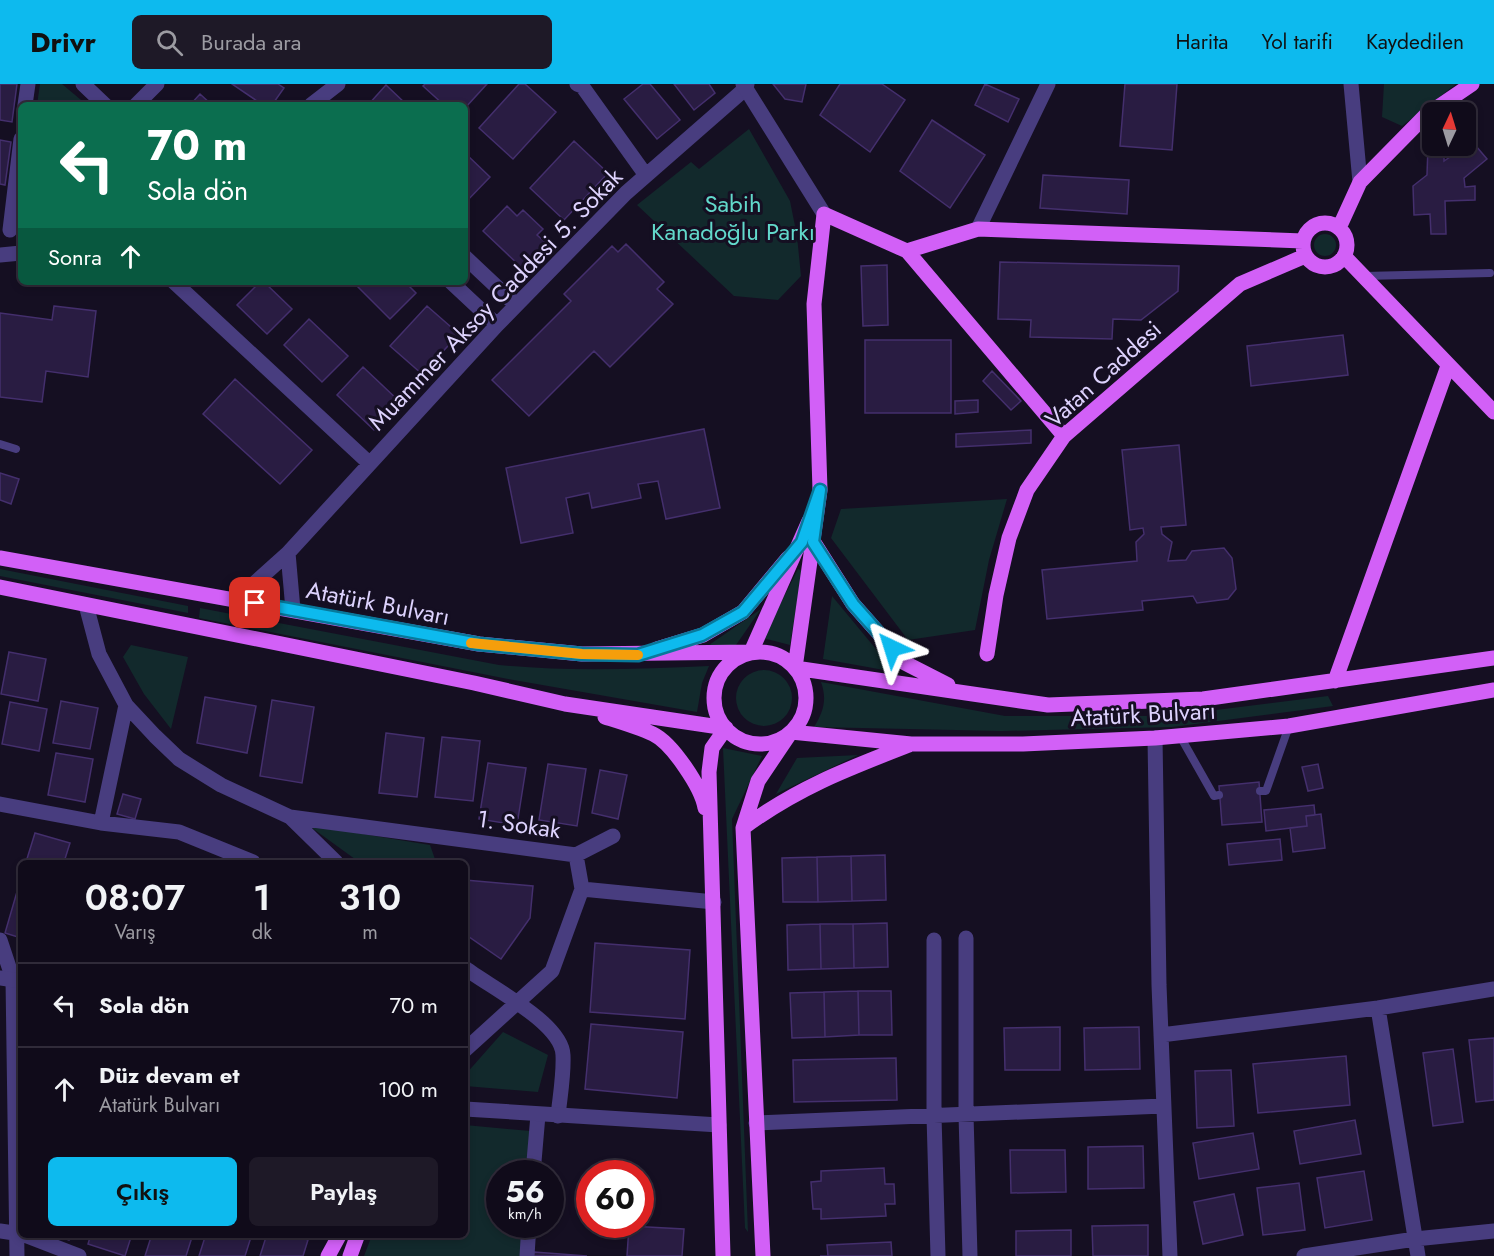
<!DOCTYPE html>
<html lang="tr">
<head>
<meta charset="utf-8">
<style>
	body { margin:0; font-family:Jost,sans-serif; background:#1e1927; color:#f1f3f6; height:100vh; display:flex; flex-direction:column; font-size:22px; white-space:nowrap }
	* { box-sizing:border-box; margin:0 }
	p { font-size:20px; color:#9c9ba2 }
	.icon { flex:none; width:33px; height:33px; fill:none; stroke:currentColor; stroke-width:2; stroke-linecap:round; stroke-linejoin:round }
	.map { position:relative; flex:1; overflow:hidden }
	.side { position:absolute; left:18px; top:776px; width:450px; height:378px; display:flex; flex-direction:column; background:#100b1a; border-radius:9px; box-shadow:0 3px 9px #0003,0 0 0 2px #302b39 }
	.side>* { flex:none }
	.hud { position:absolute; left:18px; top:18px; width:450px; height:183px; border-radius:9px; box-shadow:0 3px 9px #0003,0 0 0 2px #302b39; background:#0b6e4f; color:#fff; overflow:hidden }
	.needle { width:39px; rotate:4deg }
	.tools { position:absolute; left:1422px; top:18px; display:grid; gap:12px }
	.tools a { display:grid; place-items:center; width:54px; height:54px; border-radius:9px; background:#100b1a; box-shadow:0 3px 9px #0003,0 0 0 2px #302b39; font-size:30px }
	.speed { position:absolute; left:486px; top:1076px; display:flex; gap:12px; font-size:30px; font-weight:700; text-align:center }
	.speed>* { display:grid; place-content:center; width:78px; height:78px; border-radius:50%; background:#100b1a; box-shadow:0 3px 9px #0003,0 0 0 2px #302b39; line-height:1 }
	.speed small { font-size:15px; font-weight:400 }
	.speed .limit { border:9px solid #d22; background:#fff; color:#111 }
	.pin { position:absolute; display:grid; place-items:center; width:51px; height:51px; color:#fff; margin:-26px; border-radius:12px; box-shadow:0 3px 9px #0006 }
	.me { position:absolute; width:66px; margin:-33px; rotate:319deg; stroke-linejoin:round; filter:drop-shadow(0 0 4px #0008) }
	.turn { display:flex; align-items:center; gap:21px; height:126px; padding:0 30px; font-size:27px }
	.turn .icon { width:78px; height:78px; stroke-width:2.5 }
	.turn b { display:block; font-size:42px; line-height:51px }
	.then { display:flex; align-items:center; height:57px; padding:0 30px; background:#0003; gap:12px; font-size:22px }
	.eta { display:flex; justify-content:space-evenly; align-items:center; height:102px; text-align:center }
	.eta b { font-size:36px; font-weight:600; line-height:42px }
	.action { display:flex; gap:12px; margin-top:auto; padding:12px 30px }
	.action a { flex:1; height:69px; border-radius:9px; background:#0dbaee; color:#111; font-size:24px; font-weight:600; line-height:69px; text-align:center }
	.action a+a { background:#1e1927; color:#f1f3f6 }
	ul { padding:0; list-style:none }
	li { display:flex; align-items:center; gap:18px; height:84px; padding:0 30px; border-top:2px solid #302b39 }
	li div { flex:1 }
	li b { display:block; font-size:22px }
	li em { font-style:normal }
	header { display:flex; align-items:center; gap:36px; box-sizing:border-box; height:84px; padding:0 30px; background:#0dbaee; color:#111 }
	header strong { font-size:28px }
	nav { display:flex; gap:33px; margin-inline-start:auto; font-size:21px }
	.search { width:420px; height:54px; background:#1e1927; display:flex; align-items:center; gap:15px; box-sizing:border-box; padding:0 21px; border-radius:9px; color:#9c9ba2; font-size:22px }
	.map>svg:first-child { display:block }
	.green { fill:#12292c }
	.building { fill:#291c42; stroke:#442f6d; stroke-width:1.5 }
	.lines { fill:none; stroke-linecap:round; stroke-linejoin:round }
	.service { stroke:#483d7f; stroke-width:8 }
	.minor { stroke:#483d7f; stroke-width:15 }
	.tertiary { stroke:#483d7f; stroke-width:15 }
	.primary { stroke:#d260f7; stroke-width:15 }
	.route-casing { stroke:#08799b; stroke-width:15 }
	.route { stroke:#0dbaee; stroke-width:10 }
	.slow { stroke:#f59e0b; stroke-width:10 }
	.labels { text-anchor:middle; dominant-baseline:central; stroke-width:6; stroke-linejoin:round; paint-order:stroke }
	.park-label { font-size:24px; fill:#62d9cb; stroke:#150f22 }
	.street-label { font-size:24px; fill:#ddd2fd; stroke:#150f22 }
</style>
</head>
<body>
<header>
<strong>Drivr</strong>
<div class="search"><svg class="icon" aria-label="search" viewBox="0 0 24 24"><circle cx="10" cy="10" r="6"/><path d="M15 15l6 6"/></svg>Burada ara</div>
<nav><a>Harita</a><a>Yol tarifi</a><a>Kaydedilen</a></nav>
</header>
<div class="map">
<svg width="1494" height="1172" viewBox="0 0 1494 1172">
	<rect width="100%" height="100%" fill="#150f22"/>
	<path class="green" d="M40,0H62L87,21H37Z
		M1384,0H1456L1402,42L1382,33Z
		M749,45L790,117L797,152L801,192L778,216L734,212L637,121L691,78L699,85Z
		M1314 161a11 11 0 1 1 22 0a11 11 0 1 1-22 0Z
		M1007,415L989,476L975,546L908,556L831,454L841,425Z
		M0,485L188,522V529L0,492Z
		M798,485L802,487L790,561L763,554Z
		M832,512L895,588L823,575Z
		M200,524L499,581C569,588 639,585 709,582L702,599L697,628L508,595L199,534Z
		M761,525L736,561H709Z
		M131,561L188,573L171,645L144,610L123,573Z
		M736 614a28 28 0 1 1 56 0a28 28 0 1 1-56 0Z
		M821,598L1005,632H1168L1328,612L1333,622L1172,643L1002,647L814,643C824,627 827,615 821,598Z
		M723,664L762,672L732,735L748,1148L745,1144Z
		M858,671L776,710L797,674Z
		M308,741L430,761L436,778H359Z
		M503,948L548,971L538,1008L465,1002V991Z
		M465,1041L530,1047L527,1089H500V1140H523L520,1172H364L372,1151L465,1150Z"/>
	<path class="building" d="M0,0H17L12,38L0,36Z
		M232,0H278L284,4L272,21H263Z
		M425,0H487L465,24V21H444L423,2Z
		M519,0H525L556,28L513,75L479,44Z
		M643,0H650L680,36L657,55L624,15Z
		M674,0H709L715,9L694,26Z
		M773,0H806L802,18L785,15Z
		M840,0H882L905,16L870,68L820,31Z
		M985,0L1019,15L1008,38L975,21Z
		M1125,0H1177L1172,66L1120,62Z
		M386,1L407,21H368Z
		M200,10L212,21H190Z
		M932,36L985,71L950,124L900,87Z
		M1470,55L1487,75L1464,94L1465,103L1475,102V116L1445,117L1446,150H1431L1430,130L1414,131L1413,102L1427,91L1428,62H1444V77L1466,62Z
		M0,56L11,58L5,101L0,100Z
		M574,57L608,89L564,136L530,104Z
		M465,69L490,93L465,119Z
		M1043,91L1129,96L1127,130L1040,124Z
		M507,122L517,132L523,126L543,145L537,151L546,159L522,184L483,147Z
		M626,160L664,198L657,205L673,220L610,283L594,267L529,332L492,296L571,217L564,210L612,162L618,168Z
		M1000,178L1179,182L1178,207L1141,236L1113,235L1112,255L1030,253L1031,236L998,235Z
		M887,181L888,241L863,242L861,182Z
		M260,198H264L292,225L267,250L237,221Z
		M353,198H405L416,209L390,235Z
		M54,222L96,227L88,293L46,287L42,318L0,313V229L52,236Z
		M427,222L459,250L422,290L390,262Z
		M309,235L348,272L322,298L284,261Z
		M1343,251L1348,291L1251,302L1247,262Z
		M865,256H951V329H865Z
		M363,283L400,318L374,346L337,311Z
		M992,287L1021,317L1011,326L983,297Z
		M235,295L312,366L280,400L203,330Z
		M978,316V328L955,330V317Z
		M704,345L720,424L666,435L658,397L638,400L641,414L592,424L589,409L566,414L573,449L521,459L506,384Z
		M1031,346V359L956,363V350Z
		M1179,361L1186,441L1161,443L1162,450L1172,458L1168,477L1186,476L1192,467L1224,464L1232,474L1236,505L1228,515L1197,519L1193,512L1142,517L1143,526L1047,535L1042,486L1137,477L1136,458L1144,450L1143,444L1130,446L1122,366Z
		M0,389L19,395L11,420L0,416Z
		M9,568L46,575L38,617L1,610Z
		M205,613L256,622L247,669L197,659Z
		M272,616L314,623L302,699L260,692Z
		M61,617L98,624L90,665L53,659Z
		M10,618L47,625L39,667L2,660Z
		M386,649L424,654L417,713L379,709Z
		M442,653L480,657L473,717L435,713Z
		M56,669L93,675L85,718L48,711Z
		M488,679L526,684L517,741L479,735Z
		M548,680L586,685L577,742L539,736Z
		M1318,680L1323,704L1308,707L1302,683Z
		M600,686L627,691L618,735L592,729Z
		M1259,698L1262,738L1222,741L1219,702Z
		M123,710L141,715L135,735L117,730Z
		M1314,721L1315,731L1306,732L1307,742L1266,747L1264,726Z
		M1321,730L1325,764L1293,768L1290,744L1307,742L1306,732Z
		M35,749L70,759L64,778H26Z
		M1280,755L1282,776L1229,781L1227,760Z
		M885,771L886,816L852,817L851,772Z
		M851,772L852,817L818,818L817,773Z
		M817,773L818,818H783L782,774Z
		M21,794V854L5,849Z
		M465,796L533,802L530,834L501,875L465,850Z
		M887,839L888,883L854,884L853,840Z
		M820,840L821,885L788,886L787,841Z
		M820,840H853L854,884L821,885Z
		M595,859L690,866L685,935L590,928Z
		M858,907L859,951L825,953L824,908Z
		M858,907H891L892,951H859Z
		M824,908L825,953L792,954L790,909Z
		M591,940L683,948L677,1014L585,1005Z
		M1060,943V986H1005L1004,944Z
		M1139,943L1140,985L1085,986L1084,944Z
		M1494,954V1016L1476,1018L1469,956Z
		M1453,965L1463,1038L1433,1042L1423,969Z
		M1346,972L1350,1021L1258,1029L1253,980Z
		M896,974L897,1016L794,1018L793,976Z
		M1231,986L1234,1042L1197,1044L1195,987Z
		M1355,1036L1361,1070L1300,1080L1294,1047Z
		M1253,1049L1259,1085L1199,1095L1193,1059Z
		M1143,1062L1144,1104L1088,1105V1063Z
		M1010,1066H1065L1066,1108L1011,1109Z
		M884,1084L885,1100H894L895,1120H885L886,1132L821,1135V1125H813L811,1098L821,1097V1087Z
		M1364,1087L1372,1136L1325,1144L1317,1094Z
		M1299,1099L1305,1146L1263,1151L1257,1104Z
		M1234,1110L1243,1151L1203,1160L1194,1118Z
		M1148,1141V1172H1093L1092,1142Z
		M629,1142L684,1145L682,1172H627Z
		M1071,1146V1172H1016V1147Z
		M52,1150H71L69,1156Z
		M91,1150H132L125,1172L88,1160Z
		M152,1150H193L186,1172H145Z
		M206,1150H252L245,1172H199Z
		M267,1150H292L308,1156L303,1172H260Z
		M891,1158L892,1172H820H828L827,1161Z
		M534,1168L587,1172H533Z"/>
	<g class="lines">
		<path class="service" d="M1364,192L1490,189
			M0,360L16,365
			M1180,652L1214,712L1219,711
			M1260,707H1266L1289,642"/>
		<path class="minor" d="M83,0L105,21
			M577,0L582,2L645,90
			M1351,0L1360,98
			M25,21L28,0
			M136,21L157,0
			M311,21L338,0
			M978,145L1048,0
			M10,146L21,55
			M0,171L21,169
			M465,173L516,221
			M174,198L369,379
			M451,198L497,241
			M288,469L497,241L626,109L746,4L747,0
			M236,516L288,469L293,526
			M86,521L99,570L126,621L155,652L179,675L221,701L290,733L336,778
			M1155,654L1159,901L1170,1172
			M0,720L101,739L179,748L253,778
			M290,733L576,771L582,805L714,818
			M101,739L126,621
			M576,771L613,752
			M966,854V1031L970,1172
			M0,856L13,895L17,1172
			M934,856V1032L938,1172
			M465,884C490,903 562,939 563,971C564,991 560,1012 558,1032
			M1378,924L1418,1172
			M1161,951L1378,924L1494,905
			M465,966L552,887L582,805
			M756,1039L1163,1022
			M533,1089L538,1031
			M0,1147L21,1150
			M22,1150L79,1172
			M527,1172L529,1140
			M1304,1172L1415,1155L1494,1147"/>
		<path class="tertiary" d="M743,0L824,130
			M0,894L21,897
			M465,1025L719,1041"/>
		<path class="primary" d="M1303 161a22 22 0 1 1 44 0a22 22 0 1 1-44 0Z
			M1339,144L1360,98L1425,32L1472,0
			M907,167L978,145L1303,157
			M1344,172L1494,328
			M1064,352L907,167L824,130L814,220L820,406L795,584L1048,621L1203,615L1494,574
			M813,457L853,520L905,579L948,601
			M0,474L479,560L582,570L751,568L809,437
			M0,503L474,599L565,620L726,644L712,664L709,688L723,1172
			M657,565L703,551L743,528L788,474
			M714 614a46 46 0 1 1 92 0a46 46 0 1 1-92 0Z
			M987,570L996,511L1009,454L1027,406L1064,352L1240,200L1305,172
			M1335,597L1448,282
			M605,633C621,638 638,643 653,650C672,659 702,704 705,724
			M743,744C797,704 847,685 909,661
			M328,1172L340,1150
			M350,1172L358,1150
			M763,1172L743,744L758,697L791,648L911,660H1023L1155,654L1289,642L1494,606"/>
	</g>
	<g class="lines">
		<g class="route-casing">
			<path id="route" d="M255,519L479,560L582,570L638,571L702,551L743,528L802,458L820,406L813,458L853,520L892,564"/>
		</g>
		<use href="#route" class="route"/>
		<path class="slow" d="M471,559L582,570L638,571"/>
	</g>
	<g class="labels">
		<g class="park-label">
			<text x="733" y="119">Sabih<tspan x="733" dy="28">Kanadoğlu Parkı</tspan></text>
		</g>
		<g class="street-label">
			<text transform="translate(495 215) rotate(-46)">Muammer Aksoy Caddesi 5. Sokak</text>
			<text transform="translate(1103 290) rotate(-42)">Vatan Caddesi</text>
			<text transform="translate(378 519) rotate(11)">Atatürk Bulvarı</text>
			<text transform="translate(1143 630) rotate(-3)">Atatürk Bulvarı</text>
			<text transform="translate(519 740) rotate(8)">1. Sokak</text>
		</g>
	</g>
</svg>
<div class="tools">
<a><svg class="needle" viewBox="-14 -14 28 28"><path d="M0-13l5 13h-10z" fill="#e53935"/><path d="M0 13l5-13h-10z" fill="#9c9ba2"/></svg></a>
</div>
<div class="speed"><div>56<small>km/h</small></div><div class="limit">60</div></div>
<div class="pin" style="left:255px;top:519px;background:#d93025"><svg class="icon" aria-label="arrive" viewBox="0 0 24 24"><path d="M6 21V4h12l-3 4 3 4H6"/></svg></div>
<svg class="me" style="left:892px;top:564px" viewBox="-20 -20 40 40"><path d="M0-17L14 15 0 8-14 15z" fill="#0dbaee" stroke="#fff" stroke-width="4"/></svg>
<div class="hud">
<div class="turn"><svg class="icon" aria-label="left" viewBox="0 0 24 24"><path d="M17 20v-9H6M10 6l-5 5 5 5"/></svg><div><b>70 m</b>Sola dön</div></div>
<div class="then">Sonra<svg class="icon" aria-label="ahead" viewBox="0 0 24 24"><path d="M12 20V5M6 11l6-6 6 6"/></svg></div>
</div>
<section class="side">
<div class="eta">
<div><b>08:07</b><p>Varış</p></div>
<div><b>1</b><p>dk</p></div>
<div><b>310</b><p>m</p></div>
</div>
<ul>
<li><svg class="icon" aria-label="left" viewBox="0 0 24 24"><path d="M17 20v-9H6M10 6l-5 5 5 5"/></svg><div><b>Sola dön</b></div><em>70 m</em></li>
<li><svg class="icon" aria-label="ahead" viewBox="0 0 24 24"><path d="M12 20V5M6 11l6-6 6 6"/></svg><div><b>Düz devam et</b><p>Atatürk Bulvarı</p></div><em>100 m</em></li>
</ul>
<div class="action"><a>Çıkış</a><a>Paylaş</a></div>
</section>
</div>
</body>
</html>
